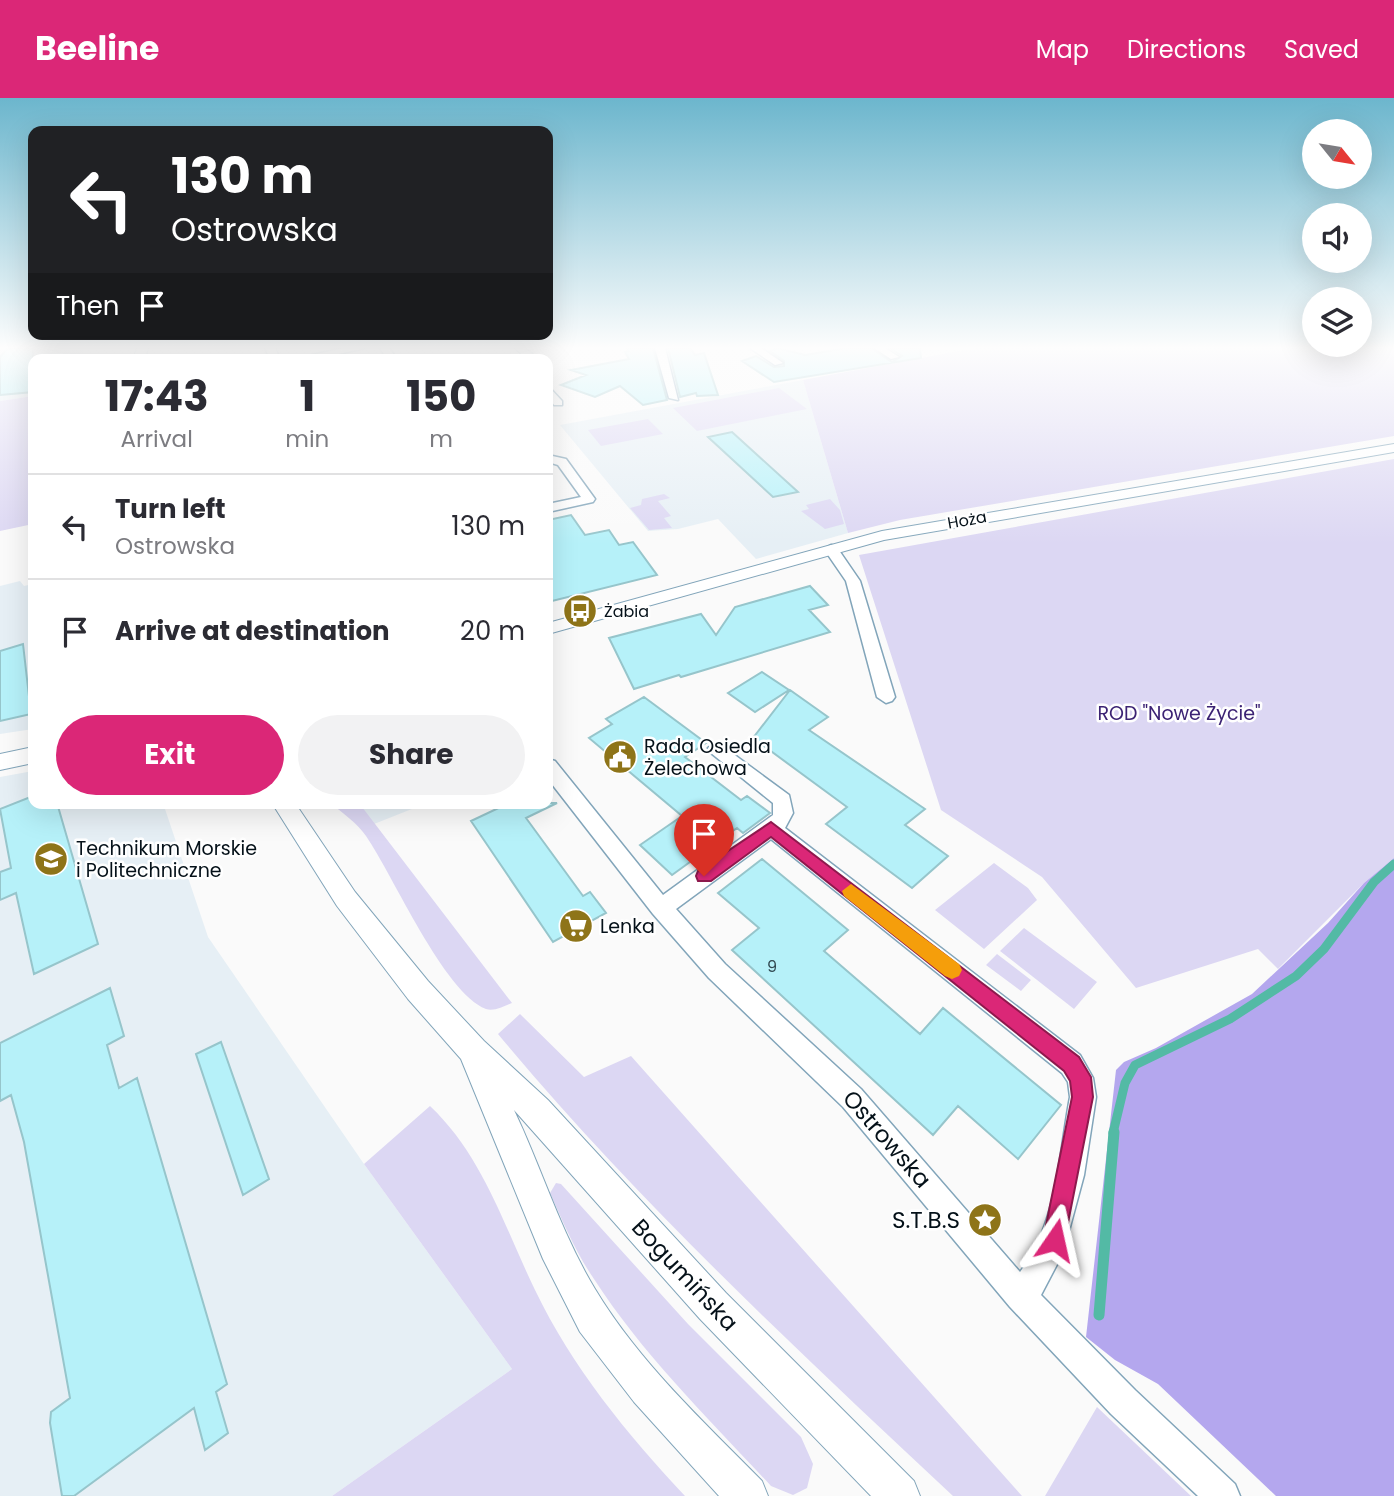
<!DOCTYPE html>
<html lang="en">
<head>
<meta charset="utf-8">
<style>
	body { margin:0; font-family:Poppins,sans-serif; background:#f2f2f3; color:#2b2b33; height:100vh; display:flex; flex-direction:column; font-size:26px; white-space:nowrap }
	* { box-sizing:border-box; margin:0 }
	p { font-size:23px; color:#7c7c81 }
	.icon { flex:none; width:38px; height:38px; fill:none; stroke:currentColor; stroke-width:2; stroke-linecap:round; stroke-linejoin:round }
	.map { position:relative; flex:1; overflow:hidden }
	.drawer { position:absolute; left:28px; top:256px; width:525px; height:455px; display:flex; flex-direction:column; background:#fff; border-radius:14px; box-shadow:0 7px 28px #0002 }
	.drawer>* { flex:none }
	.guide { position:absolute; left:28px; top:28px; width:525px; height:214px; border-radius:14px; box-shadow:0 7px 28px #0002; background:#202124; color:#fff; overflow:hidden }
	.needle { width:46px; rotate:120deg }
	.tools { position:absolute; left:1302px; top:21px; display:grid; gap:14px }
	.tools a { display:grid; place-items:center; width:70px; height:70px; border-radius:50%; background:#fff; box-shadow:0 7px 28px #0002; font-size:35px }
	.pin { position:absolute; display:grid; place-items:center; width:60px; height:60px; color:#fff; margin:-72px -30px; border-radius:50% 50% 50% 0; rotate:-45deg; box-shadow:0 0 7px #0007 }
	.pin .icon { rotate:45deg }
	.me { position:absolute; width:77px; margin:-38px; rotate:11deg; stroke-linejoin:round; filter:drop-shadow(0 0 5px #0008) }
	.turn { display:flex; align-items:center; gap:24px; height:147px; padding:0 28px; font-size:32px }
	.turn .icon { width:91px; height:91px; stroke-width:2.5 }
	.turn b { display:block; font-size:49px; line-height:60px }
	.then { display:flex; align-items:center; height:66px; padding:0 28px; background:#0003; gap:14px; font-size:26px }
	.eta { display:flex; justify-content:space-evenly; align-items:center; height:119px; text-align:center }
	.eta b { font-size:42px; font-weight:700; line-height:49px }
	.action { display:flex; gap:14px; margin-top:auto; padding:14px 28px }
	.action a { flex:1; height:80px; border-radius:42px; background:#db2777; color:#fff; font-size:28px; font-weight:700; line-height:80px; text-align:center }
	.action a+a { background:#f2f2f3; color:#2b2b33 }
	ul { padding:0; list-style:none }
	li { display:flex; align-items:center; gap:21px; height:105px; padding:0 28px; border-top:2px solid #e1e1e2 }
	li div { flex:1 }
	li b { display:block; font-size:26px }
	li em { font-style:normal }
	header { display:flex; align-items:center; gap:42px; box-sizing:border-box; height:98px; padding:0 35px; background:#db2777; color:#fff }
	header strong { font-size:33px }
	nav { display:flex; gap:38px; margin-inline-start:auto; font-size:24px }
	.map>svg:first-child { display:block }
	.built { fill:#e6eff5 }
	.green { fill:#dcd7f3 }
	.forest { fill:#b4a7ee }
	.lines { fill:none; stroke-linecap:round; stroke-linejoin:round }
	.stream-far1 { stroke:#53baa5; stroke-width:9 }
	.stream { stroke:#53baa5; stroke-width:11 }
	.building { fill:#b6f1f9; stroke:#96c5cb; stroke-width:2 }
	.minor-casing { stroke:#82a5ba; stroke-width:3 }
	.tertiary-casing { stroke:#82a5ba; stroke-width:2 }
	.minor { fill:#fff; fill-rule:evenodd }
	.tertiary { fill:#fff; fill-rule:evenodd }
	.route { fill:#db2777; stroke:#8e194d; stroke-width:2 }
	.slow { fill:#f59e0b }
	.labels { text-anchor:middle; dominant-baseline:central; stroke-width:5; stroke-linejoin:round; paint-order:stroke }
	.far-street-label { font-size:16px; fill:#051119; stroke:#fff }
	.far-poi-label { font-size:16px; fill:#051119; stroke:#fff; text-anchor:start }
	.number-label { font-size:16px; fill:#314951 }
	.park-label { font-size:19px; fill:#3c2374; stroke:#fff }
	.poi-label { font-size:19px; fill:#051119; stroke:#fff; text-anchor:start }
	.near-street-label { font-size:23px; fill:#051119; stroke:#fff }
	.near-poi-label { font-size:23px; fill:#051119; stroke:#fff; text-anchor:end }
</style>
</head>
<body>
<header>
<strong>Beeline</strong>
<nav><a>Map</a><a>Directions</a><a>Saved</a></nav>
</header>
<div class="map">
<svg width="1394" height="1398" viewBox="0 0 1394 1398">
	<rect width="100%" height="100%" fill="#fafafa"/>
	<path class="built" d="M0,250H85L77,261H33V298L0,303Z
		M803,282L848,435L756,461L718,421L678,431L648,433L560,327Z
		M20,483L24,488L33,486V631L0,636V488Z
		M33,673V705H163L208,839L364,1066L512,1271L332,1398H0V679Z
		M359,705H427L374,726Z"/>
	<path class="green" d="M975,250H1394V338L900,422L848,435L803,282Z
		M779,290L807,311L697,333L673,310Z
		M33,298V426L0,433V303Z
		M648,321L663,336L601,348L588,332Z
		M1394,361V760L1364,785L1278,871L1258,851L1136,890L1042,779L941,712L859,457Z
		M664,396L670,400L658,403L671,418L664,420L672,430L649,432L630,410L641,407L642,401Z
		M830,401L840,412L844,426L825,431L801,413L809,411L806,407Z
		M330,705H359L512,905C504,908 494,914 486,911C444,895 393,777 366,738C357,725 343,715 330,705Z
		M994,765L1028,790L1037,802L984,851L935,812Z
		M1024,830L1097,884L1074,911L1000,853Z
		M997,856L1031,882L1021,893L986,867Z
		M520,916L584,979L631,958L1022,1398H953C795,1250 637,1103 498,936Z
		M430,1008C483,1058 504,1128 535,1192C572,1269 627,1336 685,1398H332L512,1271L364,1066Z
		M556,1085L561,1086L688,1226L801,1339L813,1366L807,1390L793,1397L771,1388C710,1322 643,1257 594,1181C576,1155 563,1124 550,1095Z
		M1097,1309L1191,1398H1045Z"/>
	<path class="forest" d="M1394,760V1398H1276L1158,1286L1115,1262L1086,1239L1116,972L1124,964L1156,950L1252,896L1328,825L1364,785Z"/>
	<g class="lines">
		<path class="stream-far1" d="M1113,1035L1125,985L1135,967L1230,921L1296,878L1324,851L1374,784L1394,766"/>
		<path class="stream" d="M1099,1217L1114,1034"/>
	</g>
	<path class="building" d="M8,250H33V294L0,297V259Z
		M627,250H653L667,302L643,307L620,288L595,299L561,287L586,277L571,272L629,261L625,254L629,253Z
		M668,250H690L695,257L704,255L718,297L697,298L696,295L680,299Z
		M777,250L805,257L847,250H871L892,264L902,258L890,250H920L921,260L774,284L742,263L756,258L774,269L784,268V263L770,253Z
		M732,334L798,394L773,399L708,339Z
		M571,417L585,437L609,432L619,447L633,444L657,477L548,504V422Z
		M810,488L828,507L809,512L830,534L681,579L679,577L634,591L609,540L701,516L716,537L735,509Z
		M23,546L31,616L0,623V553Z
		M762,574L789,592L755,614L728,595Z
		M790,592L828,619L809,632L925,711L905,727L948,758L912,790L826,726L847,709L753,640Z
		M644,599L706,645L685,659L741,702L747,698L770,715L743,735L737,730L672,777L640,747L682,718L589,640L612,626L606,621Z
		M33,698V705H57L98,846L34,876L16,795L0,802V774L11,770L0,711Z
		M509,705H557L526,720L583,798L590,794L606,815L553,844L471,723Z
		M762,761L848,832L824,853L920,936L943,910L1061,1007L1018,1061L958,1008L933,1037L732,852L759,830L718,795Z
		M110,890L124,938L107,947L119,990L137,980L227,1286L216,1294L228,1335L205,1352L194,1310L74,1398H62L50,1325L51,1314L70,1300L24,1044L11,997L0,1003V945Z
		M221,944L269,1081L243,1097L196,956Z"/>
	<g class="lines">
		<g class="minor-casing">
			<path id="minor" d="M265,250H275L280,261H270Z
				M344,250H365L316,261H294Z
				M380,250H389L397,261H387Z
				M515,250H525L538,261H527Z
				M655,250H665L678,302L669,300Z
				M750,250H761L783,265L775,267Z
				M874,250H885L899,259L891,261Z
				M548,288L562,303V307H554L548,298Z
				M548,357L566,361L595,401L593,404L548,414V406L581,399L558,367L548,364Z
				M831,447L836,448L860,483L895,599L892,603L886,605L877,599L846,483L824,451Z
				M717,644L789,697L793,715L785,730L1080,957L1093,980L1096,999L1084,1077L1063,1155L1041,1197L1135,1292L1235,1386L1240,1398H1198L1111,1316L1010,1209L843,1009L709,880L653,816L548,681V661L555,663L663,797L773,717V705L711,655L708,650ZM771,741L1062,975L1068,984L1070,999C1059,1056 1057,1127 1020,1174L861,991L725,866L676,811Z"/>
		</g>
		<g class="tertiary-casing">
			<path id="tertiary" d="M137,250H148L145,261H133Z
				M1394,346V354L884,442L548,536V525L882,433Z
				M33,649V665L0,672V656Z
				M272,705H295L355,794L428,883L484,943L548,1002L726,1195L914,1383L920,1398H871L700,1221L514,1012C542,1071 561,1135 595,1191C639,1264 703,1323 762,1383L768,1398H719L634,1304L580,1234L543,1161L461,961L408,901L337,808Z"/>
		</g>
		<use href="#minor" class="minor"/>
		<use href="#tertiary" class="tertiary"/>
	</g>
	<linearGradient id="sky" x2="0" y2="1"><stop stop-color="#6cb6cd"/><stop offset="0.56" stop-color="#fdfdfd"/><stop offset="1" stop-color="#fdfdfd" stop-opacity="0"/></linearGradient>
	<rect width="1394" height="446" fill="url(#sky)"/>
	<path class="route" d="M771,724L1079,959L1091,979L1093,999L1063,1150L1055,1154L1046,1150L1043,1142L1072,999L1070,983L1064,973L771,739L711,783H698L696,778L698,773Z"/>
	<path class="slow" d="M851,786L959,866L962,872L959,878L952,881L945,878L844,798L842,793Z"/>
	<defs>
		<g id="bus-disc" transform="scale(1.75)"><circle r="9.5" fill="#8e7419" stroke="#fff"/><path d="M-5-6H5V4H4V6H2V4H-2V6H-4V4H-5ZM-3.5-4V0h7V-4ZM-3.5 1.2v1.5H-2V1.2ZM2 1.2v1.5H3.5V1.2Z" fill="#fff"/></g>
		<g id="civic-disc" transform="scale(1.75)"><circle r="9.5" fill="#8e7419" stroke="#fff"/><path d="M-.6-6.5H3V-4.5H.6V-3L4-1V1h2V6H-6V1h2V-1L-.6-3ZM-1.2 2.5V6h2.4V2.5Z" fill="#fff"/></g>
		<g id="school-disc" transform="scale(1.75)"><circle r="9.5" fill="#8e7419" stroke="#fff"/><path d="M0-5L7-2L0 1L-7-2ZM-4 1L0 2.5L4 1V4Q0 6-4 4Z" fill="#fff"/></g>
		<g id="supermarket-disc" transform="scale(1.75)"><circle r="9.5" fill="#8e7419" stroke="#fff"/><path d="M-6-5.5h2.5l.6 2H6L4.5 2H-2.5L-4.4-4H-6ZM-1.5 3.2a1.3 1.3 0 1 0 .1 0ZM3 3.2a1.3 1.3 0 1 0 .1 0Z" fill="#fff"/></g>
		<g id="sight-disc" transform="scale(1.75)"><circle r="9.5" fill="#8e7419" stroke="#fff"/><path d="M0-6L1.8-2.2L6-1.7L2.9 1.2L3.7 5.4L0 3.3L-3.7 5.4L-2.9 1.2L-6-1.7L-1.8-2.2Z" fill="#fff"/></g>
	</defs>
	<g fill-rule="evenodd">
		<use href="#bus-disc" x="580" y="513"/>
		<use href="#civic-disc" x="620" y="659"/>
		<use href="#school-disc" x="51" y="761"/>
		<use href="#supermarket-disc" x="576" y="828"/>
		<use href="#sight-disc" x="985" y="1122"/>
	</g>
	<g class="labels">
		<g class="far-street-label">
			<text transform="translate(967 422) rotate(-10)">Hoża</text>
		</g>
		<g class="far-poi-label">
			<text x="604" y="513">Żabia</text>
		</g>
		<g class="number-label">
			<text x="772" y="868">9</text>
		</g>
		<g class="park-label">
			<text x="1179" y="615">ROD "Nowe Życie"</text>
		</g>
		<g class="poi-label">
			<text x="644" y="648">Rada Osiedla<tspan x="644" dy="22">Żelechowa</tspan></text>
			<text x="76" y="750">Technikum Morskie<tspan x="76" dy="22">i Politechniczne</tspan></text>
			<text x="600" y="828">Lenka</text>
		</g>
		<g class="near-street-label">
			<text transform="translate(887 1041) rotate(49)">Ostrowska</text>
			<text transform="translate(685 1177) rotate(47)">Bogumińska</text>
		</g>
		<g class="near-poi-label">
			<text x="960" y="1122">S.T.B.S</text>
		</g>
	</g>
</svg>
<div class="tools">
<a><svg class="needle" viewBox="-14 -14 28 28"><path d="M0-13l5 13h-10z" fill="#e53935"/><path d="M0 13l5-13h-10z" fill="#7c7c81"/></svg></a>
<a><svg class="icon" aria-label="sound" viewBox="0 0 24 24"><path d="M4 9h4l5-4v14l-5-4H4zM17 9q2 3 0 6"/></svg></a>
<a><svg class="icon" aria-label="layers" viewBox="0 0 24 24"><path d="M12 4l9 5-9 5-9-5zM3 14l9 5 9-5"/></svg></a>
</div>
<div class="pin" style="left:704px;top:778px;background:#d93025"><svg class="icon" aria-label="arrive" viewBox="0 0 24 24"><path d="M6 21V4h12l-3 4 3 4H6"/></svg></div>
<svg class="me" style="left:1055px;top:1142px" viewBox="-20 -20 40 40"><path d="M0-17L14 15 0 8-14 15z" fill="#db2777" stroke="#fff" stroke-width="4"/></svg>
<div class="guide">
<div class="turn"><svg class="icon" aria-label="left" viewBox="0 0 24 24"><path d="M17 20v-9H6M10 6l-5 5 5 5"/></svg><div><b>130 m</b>Ostrowska</div></div>
<div class="then">Then<svg class="icon" aria-label="arrive" viewBox="0 0 24 24"><path d="M6 21V4h12l-3 4 3 4H6"/></svg></div>
</div>
<section class="drawer">
<div class="eta">
<div><b>17:43</b><p>Arrival</p></div>
<div><b>1</b><p>min</p></div>
<div><b>150</b><p>m</p></div>
</div>
<ul>
<li><svg class="icon" aria-label="left" viewBox="0 0 24 24"><path d="M17 20v-9H6M10 6l-5 5 5 5"/></svg><div><b>Turn left</b><p>Ostrowska</p></div><em>130 m</em></li>
<li><svg class="icon" aria-label="arrive" viewBox="0 0 24 24"><path d="M6 21V4h12l-3 4 3 4H6"/></svg><div><b>Arrive at destination</b></div><em>20 m</em></li>
</ul>
<div class="action"><a>Exit</a><a>Share</a></div>
</section>
</div>
</body>
</html>
